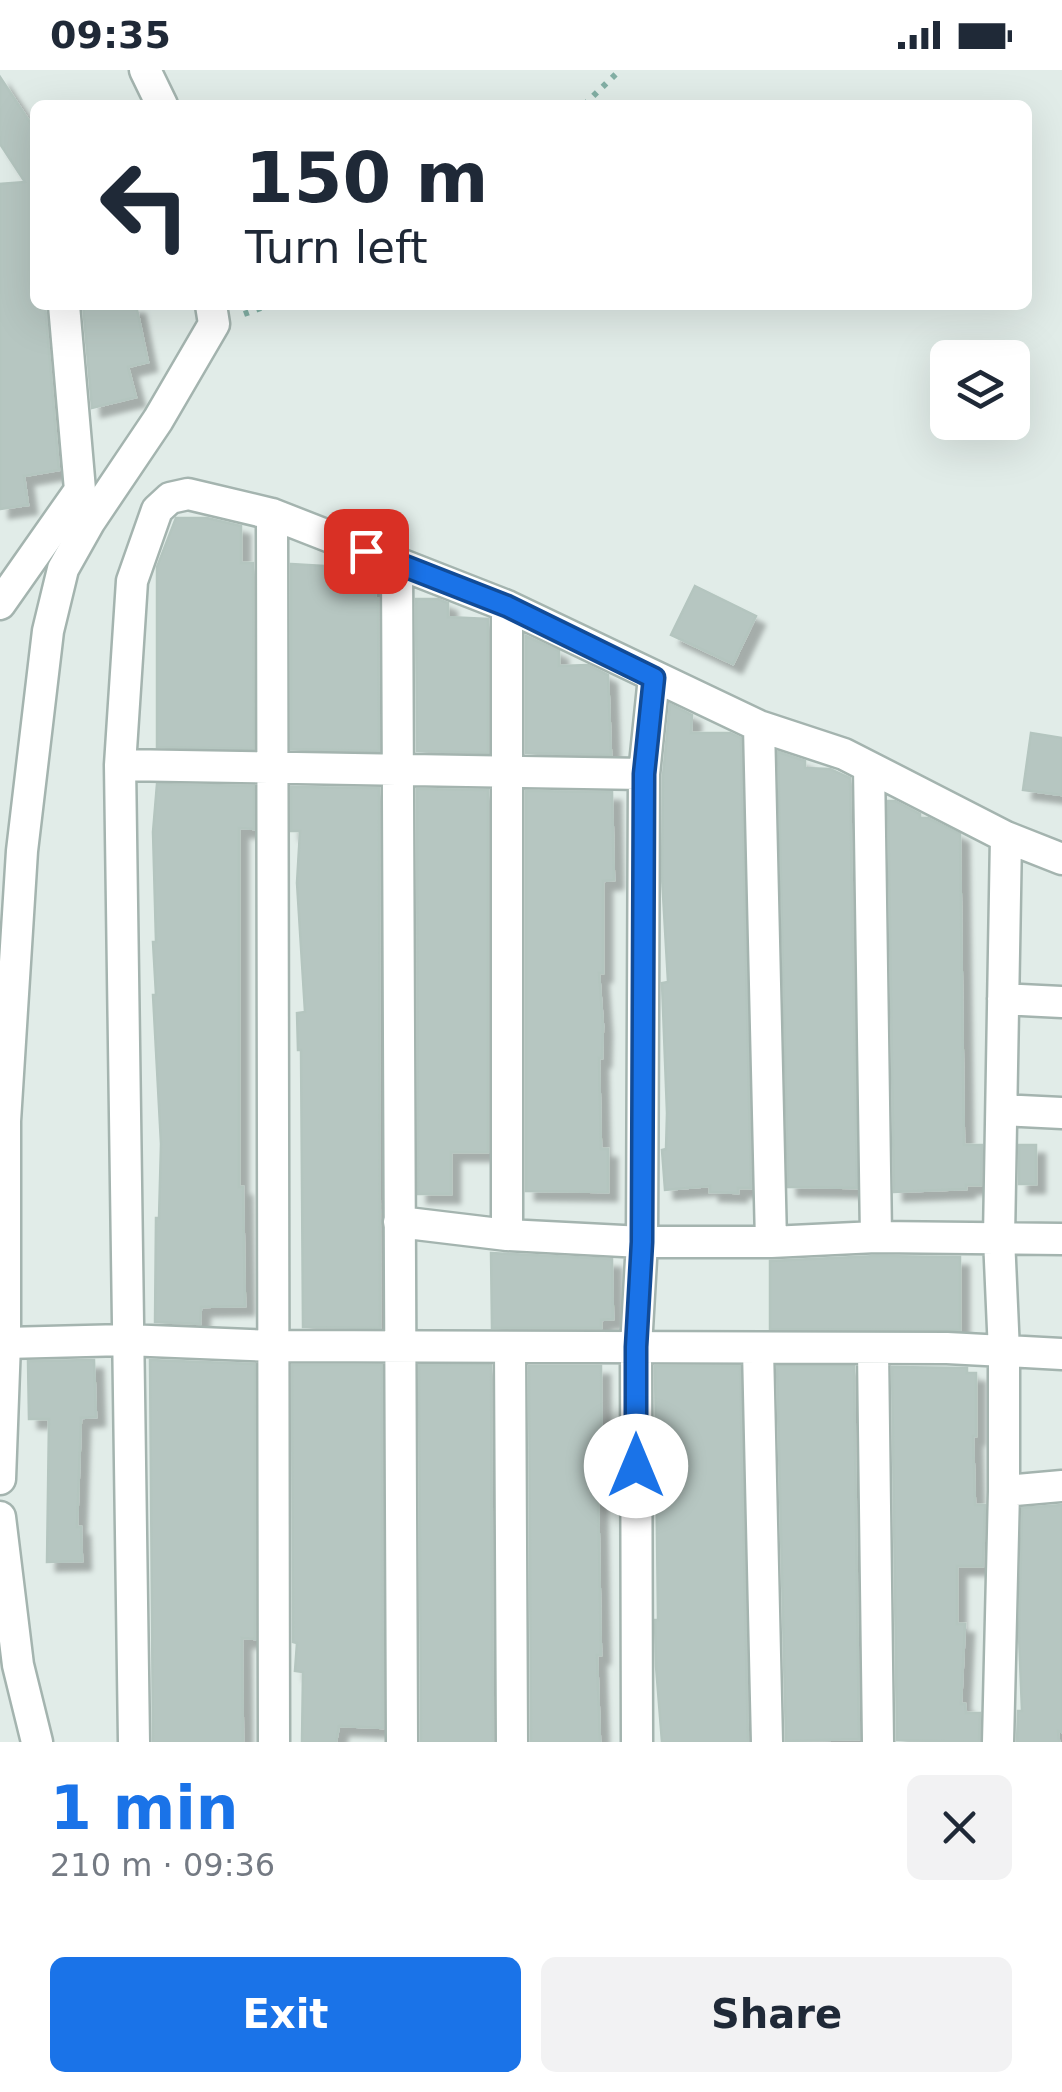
<!DOCTYPE html>
<html lang="en">
<head>
<meta charset="utf-8">
<style>
	body { margin:0; font-family:"DejaVu Sans",sans-serif; background:#f2f2f3; color:#1f2937; height:100vh; display:flex; flex-direction:column; font-size:38px; white-space:nowrap }
	* { box-sizing:border-box; margin:0 }
	p { font-size:32px; color:#747a83 }
	.icon { flex:none; width:55px; height:55px; fill:none; stroke:currentColor; stroke-width:2; stroke-linecap:round; stroke-linejoin:round }
	.map { position:relative; height:1672px; overflow:hidden }
	.side { display:flex; flex-direction:column; background:#fff; flex:1 }
	.side>* { flex:none }
	.guide { position:absolute; left:30px; top:30px; width:1002px; height:210px; border-radius:15px; box-shadow:0 10px 40px #0002; background:#fff; color:#1f2937; overflow:hidden }
	.controls { position:absolute; left:930px; top:270px; display:grid; gap:20px }
	.controls a { display:grid; place-items:center; width:100px; height:100px; border-radius:15px; background:#fff; box-shadow:0 10px 40px #0002; font-size:50px }
	.pin { position:absolute; display:grid; place-items:center; width:85px; height:85px; color:#fff; margin:-42px; border-radius:20px; box-shadow:0 5px 15px #0006 }
	.me { position:absolute; width:110px; margin:-55px; rotate:0deg; stroke-linejoin:round; filter:drop-shadow(0 0 8px #0008) }
	.turn { display:flex; align-items:center; gap:35px; height:210px; padding:0 50px; font-size:45px }
	.turn .icon { width:130px; height:130px; stroke-width:2.5 }
	.turn b { display:block; font-size:70px; line-height:85px }
	.round { display:grid; place-items:center; flex:none; width:105px; height:105px; border-radius:15px; background:#f2f2f3 }
	.overview { display:flex; align-items:center; justify-content:space-between; height:170px; padding:0 50px }
	h1 { font-size:60px; font-weight:600; line-height:75px; color:#1a73e8 }
	.action { display:flex; gap:20px; margin-top:auto; padding:20px 50px }
	.action a { flex:1; height:115px; border-radius:15px; background:#1a73e8; color:#fff; font-size:40px; font-weight:600; line-height:115px; text-align:center }
	.action a+a { background:#f2f2f3; color:#1f2937 }
	.status { display:flex; justify-content:space-between; align-items:center; height:70px; padding:0 50px; background:#fff; direction:ltr }
	.status svg { height:28px; fill:currentColor }
	.map>svg:first-child { display:block }
	.building { fill:#b6c6c1; stroke:#b4c5bf; stroke-width:2.5; filter:url(#shadow) }
	.lines { fill:none; stroke-linecap:round; stroke-linejoin:round }
	.minor-casing { stroke:#a4b4af; stroke-width:35 }
	.tertiary-casing { stroke:#a4b4af; stroke-width:35 }
	.path { stroke:#82afa4; stroke-width:6; stroke-dasharray:5 8; stroke-linecap:butt }
	.minor { stroke:#fff; stroke-width:30 }
	.tertiary { stroke:#fff; stroke-width:30 }
	.route-casing { stroke:#114b97; stroke-width:25 }
	.route { stroke:#1a73e8; stroke-width:18 }
</style>
</head>
<body>
<div class="status"><b>09:35</b><svg viewBox="0 0 49 12"><path d="M0 12V9h3v3zM5 12V6h3v6zM10 12V3h3v9zM15 12V0h3v12zM26 1h20v11H26zM47 4h2v5h-2z"/></svg></div>
<div class="map">
<svg width="1062" height="1672" viewBox="0 0 1062 1672">
	<defs>
		<filter id="shadow"><feDropShadow dx="9" dy="9" stdDeviation="2.5" flood-color="#0004"/></filter>
	</defs>
	<rect width="100%" height="100%" fill="#e1ece8"/>
	<path class="building" d="M0,7L35,60V235H45L59,400L24,406L28,435L0,439V114L25,112L0,74Z
		M83,235H136L148,292L128,297L136,327L92,338Z
		M176,448H207L241,456V493H253L254,679L157,677V497Z
		M291,494L359,498L375,505V527L378,528L379,681L291,679Z
		M695,516L756,546L733,594L671,565Z
		M416,529H438L448,533V547L488,549V683L417,681Z
		M526,566L559,581V596L588,595L608,605L611,685L526,683Z
		M670,634L692,645L691,663H730L741,668L751,1118H738V1123L710,1122V1116L665,1120L662,1080L666,1079L667,1043L662,913L668,912L662,807L663,705Z
		M1031,663L1062,668V725L1023,720Z
		M778,682L805,691V698L830,699L850,708L857,1118L788,1117Z
		M157,714L254,716V759L239,758V1117H243L245,1236L201,1237L200,1254L155,1252L156,1148H159L161,1074L153,925H156L153,872H156L153,762Z
		M291,717L379,718L380,1258L303,1257L301,980H298L297,943L305,942L297,813L300,761H291Z
		M417,719L488,720V1082H451V1124H418Z
		M526,721L612,722L614,810L603,811V903H599L603,956L602,988H599L601,1079H608V1122L526,1121Z
		M888,731H895L920,744V748H928L960,764L964,1075H982L981,1115H966V1119L894,1122Z
		M1019,1075H1036V1114H1019Z
		M491,1183L612,1189L613,1249L601,1250V1258H492Z
		M876,1186L960,1187V1260L770,1259V1191Z
		M94,1290L96,1347L81,1348L77,1457H81L82,1491L47,1492L49,1349H29L28,1291Z
		M150,1290L255,1294V1569L242,1568L243,1672H153Z
		M292,1295H382L383,1658L339,1656L336,1672H302L303,1602L295,1601L297,1573L293,1572Z
		M419,1295H491L493,1672H421Z
		M529,1296H601L602,1420L598,1421L601,1585H597L600,1672H531Z
		M655,1296H740L748,1672H662L656,1596L655,1550H658Z
		M777,1296H854L859,1669L786,1671Z
		M892,1297L967,1298V1303H976V1366H973L975,1435H985L983,1496H957V1554H965L961,1634H965L966,1643H980L979,1672L897,1670Z
		M1062,1435V1662L1058,1661L1059,1672H1017L1018,1641H1022L1019,1566L1022,1438Z"/>
	<g class="lines">
		<g class="minor-casing">
			<path id="minor" d="M272,444L274,1672
				M397,493L402,1672
				M0,534L80,420L64,235
				M507,536V1165
				M759,656L771,1172
				M120,695L644,704
				M869,697L876,1167
				M1003,929L1062,932
				M1002,1040L1062,1043
				M399,1152L507,1165L642,1172H771L876,1167L1062,1169
				M5,1273L126,1270L275,1276L947,1278L1062,1284
				M510,1277L512,1672
				M758,1279L767,1672
				M873,1280L878,1672
				M1004,1421L1062,1416
				M134,1672L120,695L132,511L157,440L170,428L188,424L272,444L507,536L759,656L844,684L1006,767L1062,789
				M637,1672L636,1277L642,1172L644,704L654,607
				M998,1672L1004,1421V1282L999,1168L1006,767"/>
		</g>
		<g class="tertiary-casing">
			<path id="tertiary" d="M145,0L162,35
				M0,1409L5,1273V1051L22,781L48,561L63,499L90,451L158,350L214,254L211,235
				M0,1447L18,1595L37,1672"/>
		</g>
		<path class="path" d="M584,35L620,0
			M244,244L269,235"/>
		<use href="#minor" class="minor"/>
		<use href="#tertiary" class="tertiary"/>
	</g>
	<g class="lines">
		<g class="route-casing">
			<path id="route" d="M366,481L507,536L654,608L644,704L642,1172L636,1277V1396"/>
		</g>
		<use href="#route" class="route"/>
	</g>
</svg>
<div class="controls">
<a><svg class="icon" aria-label="layers" viewBox="0 0 24 24"><path d="M12 4l9 5-9 5-9-5zM3 14l9 5 9-5"/></svg></a>
</div>
<div class="pin" style="left:366px;top:481px;background:#d93025"><svg class="icon" aria-label="arrive" viewBox="0 0 24 24"><path d="M6 21V4h12l-3 4 3 4H6"/></svg></div>
<svg class="me" style="left:636px;top:1396px" viewBox="-20 -20 40 40"><circle r="19" fill="#fff"/><path d="M0-13L10 11 0 6-10 11z" fill="#1a73e8"/></svg>
<div class="guide">
<div class="turn"><svg class="icon" aria-label="left" viewBox="0 0 24 24"><path d="M17 20v-9H6M10 6l-5 5 5 5"/></svg><div><b>150 m</b>Turn left</div></div>
</div>
</div>
<section class="side">
<div class="overview"><div><h1>1 min</h1><p>210 m · 09:36</p></div><a class="round"><svg class="icon" aria-label="close" viewBox="0 0 24 24"><path d="M6 6l12 12M18 6L6 18"/></svg></a></div>
<div class="action"><a>Exit</a><a>Share</a></div>
</section>
</body>
</html>
